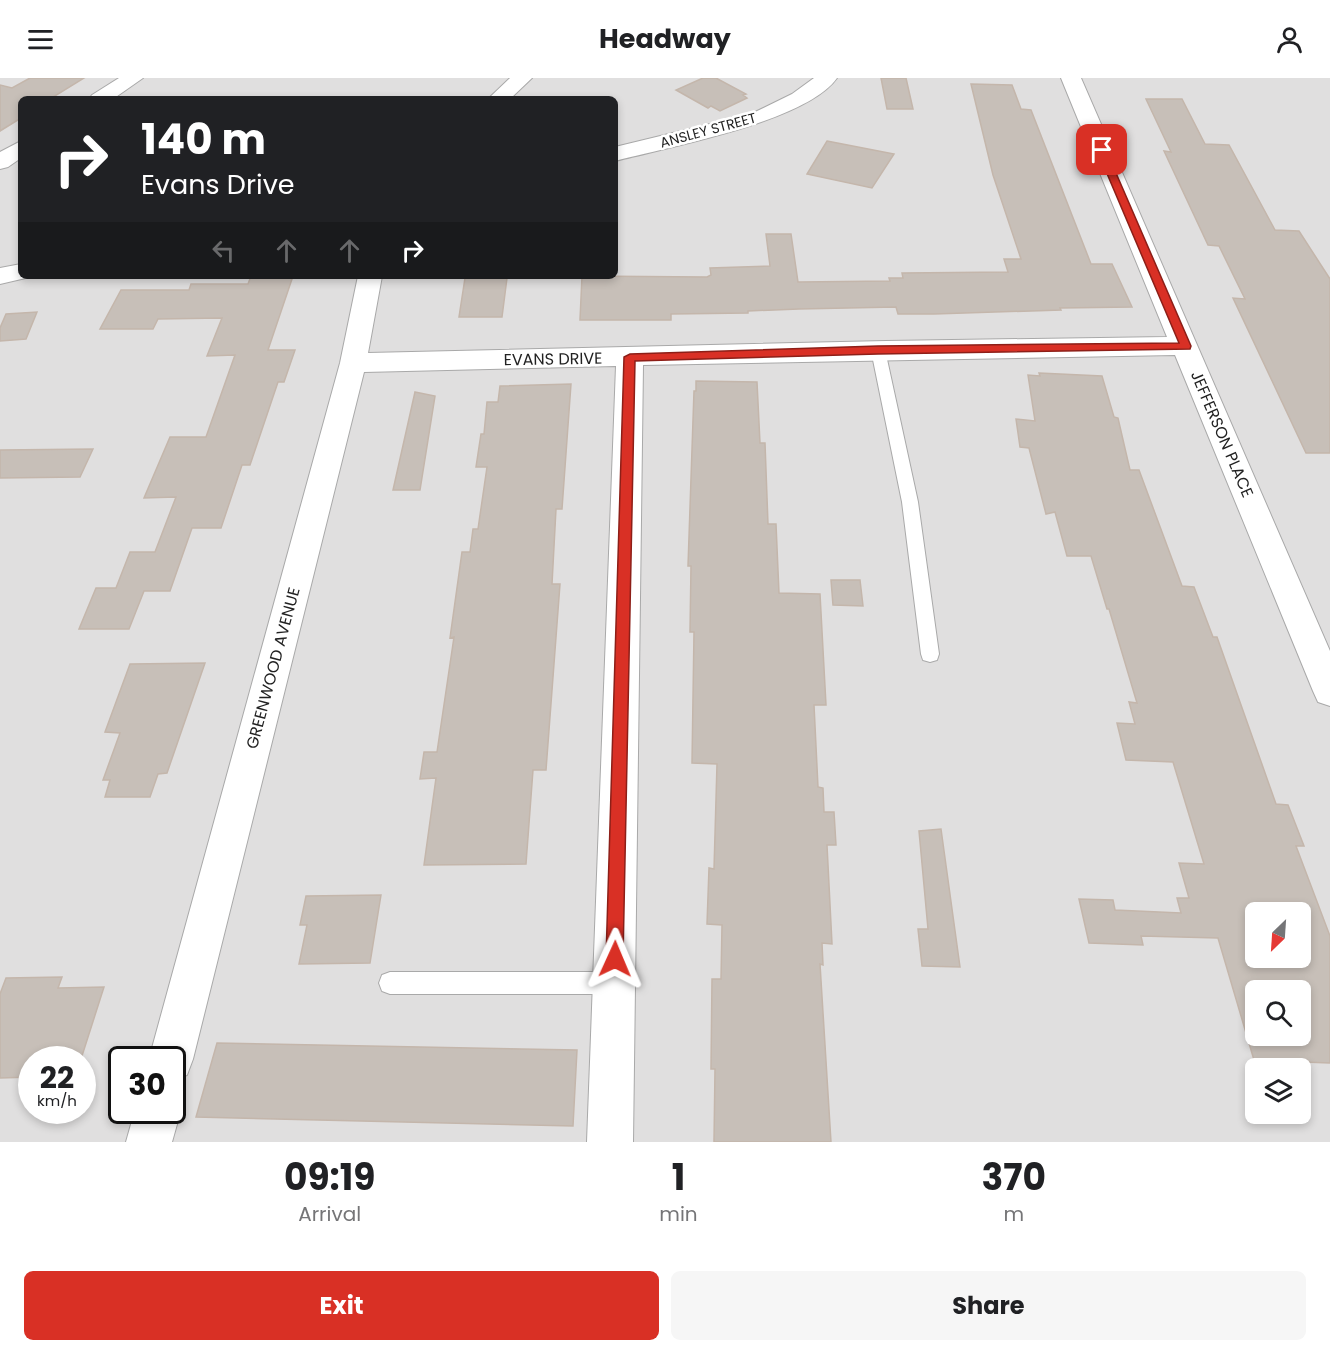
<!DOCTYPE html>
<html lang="en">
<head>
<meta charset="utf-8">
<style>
	body { margin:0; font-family:Poppins,sans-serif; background:#f6f6f6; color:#202124; height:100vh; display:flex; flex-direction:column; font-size:22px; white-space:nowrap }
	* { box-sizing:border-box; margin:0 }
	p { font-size:20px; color:#757577 }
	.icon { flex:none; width:33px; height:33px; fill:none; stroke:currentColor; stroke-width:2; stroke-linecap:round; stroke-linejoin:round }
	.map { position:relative; height:1064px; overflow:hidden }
	.drawer { display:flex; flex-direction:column; background:#fff; flex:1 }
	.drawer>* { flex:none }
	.hud { position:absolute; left:18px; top:18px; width:600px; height:183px; border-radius:9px; box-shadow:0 3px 9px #0003; background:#202124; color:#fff; overflow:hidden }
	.needle { width:39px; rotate:205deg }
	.controls { position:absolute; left:1245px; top:824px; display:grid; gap:12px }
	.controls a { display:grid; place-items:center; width:66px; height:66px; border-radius:9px; background:#fff; box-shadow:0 3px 9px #0003; font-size:30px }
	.speed { position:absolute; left:18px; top:968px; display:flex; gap:12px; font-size:30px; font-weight:700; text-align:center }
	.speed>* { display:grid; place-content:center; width:78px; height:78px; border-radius:50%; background:#fff; box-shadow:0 3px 9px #0003; line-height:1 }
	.speed small { font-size:15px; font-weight:400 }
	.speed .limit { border:3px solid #111; border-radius:9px; background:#fff; color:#111 }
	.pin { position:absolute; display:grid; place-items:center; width:51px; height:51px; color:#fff; margin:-26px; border-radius:12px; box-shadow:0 3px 9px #0006 }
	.me { position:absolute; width:66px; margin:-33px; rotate:1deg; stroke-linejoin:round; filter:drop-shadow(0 0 4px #0008) }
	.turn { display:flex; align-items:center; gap:21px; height:126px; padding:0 24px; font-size:27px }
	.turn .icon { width:78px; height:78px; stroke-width:2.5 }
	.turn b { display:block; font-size:42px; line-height:51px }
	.lanes { display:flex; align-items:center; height:57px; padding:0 24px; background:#0003; justify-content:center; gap:30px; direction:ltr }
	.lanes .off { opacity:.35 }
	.eta { display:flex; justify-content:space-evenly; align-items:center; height:102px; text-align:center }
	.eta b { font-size:36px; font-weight:700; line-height:42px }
	.action { display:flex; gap:12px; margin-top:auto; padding:12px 24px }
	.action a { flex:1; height:69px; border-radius:9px; background:#d93025; color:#fff; font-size:24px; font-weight:700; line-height:69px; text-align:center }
	.action a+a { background:#f6f6f6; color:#202124 }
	header { display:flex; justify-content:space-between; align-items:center; height:78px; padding:0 24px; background:#fff; font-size:27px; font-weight:700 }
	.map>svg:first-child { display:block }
	.residential { fill:#e0dfdf; fill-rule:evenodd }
	.building { fill:#c7bfb8; stroke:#c4b6ab; stroke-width:1.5; fill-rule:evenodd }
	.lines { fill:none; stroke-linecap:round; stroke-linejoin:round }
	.lane-casing { stroke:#a9a9a9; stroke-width:2 }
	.street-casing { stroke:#a9a9a9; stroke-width:2 }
	.lane { fill:#fff; fill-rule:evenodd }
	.street { fill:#fff; fill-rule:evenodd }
	.route { fill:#d93025; stroke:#8d1f18; stroke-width:1.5 }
	.labels { text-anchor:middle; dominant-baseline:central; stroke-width:5; stroke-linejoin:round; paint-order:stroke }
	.far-street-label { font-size:14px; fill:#222; stroke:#fff }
	.street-label { font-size:16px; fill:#222; stroke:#fff }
</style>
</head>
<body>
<header><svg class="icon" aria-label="menu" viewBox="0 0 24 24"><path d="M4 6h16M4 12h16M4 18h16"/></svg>Headway<svg class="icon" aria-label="person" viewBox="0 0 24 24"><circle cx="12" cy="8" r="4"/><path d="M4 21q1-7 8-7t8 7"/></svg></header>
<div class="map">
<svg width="1330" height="1064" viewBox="0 0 1330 1064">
	<rect width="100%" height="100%" fill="#f2efe9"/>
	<path class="residential" d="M0,0H1330V1064H0ZM21,21H615V198H21ZM1256,834H1300V879H1256ZM1256,912H1300V957H1256ZM32,981H82V1032H32ZM122,981H172V1032H122ZM1256,990H1300V1035H1256Z"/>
	<path class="building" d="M30,0H84L50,21H21V40L0,53V7L12,10Z
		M703,0H716L746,16L743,17L747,20L720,33L711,28L708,30L676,12Z
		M881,0H906L913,31H887Z
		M971,6L1012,7L1021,31L1031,32L1091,186H1112L1132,229L1060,230L1061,232L934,236H898L896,229L799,231L748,233V235L671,236V242H580L582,198L707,199L711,197L710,190L770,188L766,156H791L798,204L890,203L889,200H903L902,195L1008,194L1004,181H1021L993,97Z
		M1146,21H1182L1205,66L1229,67L1275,152L1299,153L1330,201V375H1306L1233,220L1245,221L1219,168L1208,167L1164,73L1171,74Z
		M827,63L894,76L872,110L807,96Z
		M251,198H293L268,272H295L284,304H278L250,387H242L221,450H192L170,513H144L129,551H79L96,510H116L130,474H155L176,419L144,420L170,359H206L235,277L207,278L222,240L158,241L153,251H100L121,212H189L191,206H248Z
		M465,200H507L502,239H459Z
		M37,234L26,261L0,263V250L6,236Z
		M1039,295L1102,298L1114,339L1118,340L1130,392H1139L1182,508L1194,509L1213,559H1217L1276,726L1288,727L1304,768H1296L1330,858V985L1254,982L1218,860L1141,858L1143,867L1089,865L1079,821L1113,822L1115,832L1181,835L1177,820H1189L1179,785L1204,786L1173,684L1126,682L1117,645L1135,646L1129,624L1137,625L1109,531H1107L1091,478H1067L1055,434L1046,436L1029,370L1020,369L1016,341L1035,343L1028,297L1040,298ZM1256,834H1300V879H1256ZM1256,912H1300V957H1256Z
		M696,303L757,304L760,365H765L768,446H776L779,515L820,516L826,627H814L818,709L823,710L824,734H834L836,767H827L832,866L822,865L823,887L820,886L831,1064H714L715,991H711L712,901H721L722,847L707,846L709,790L714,791L717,686L692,685L694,554H690L691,488H688L694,313H696Z
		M571,306L562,431H556L552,506H560L546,692H533L526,786L424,787L436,700L420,701L424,674H437L454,559L450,560L462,474H470L473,451H478L487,389H476L481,356H484L487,324H498L500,308Z
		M415,314L435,318L420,412H393Z
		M93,371L80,399L0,400V372Z
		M831,502H860L863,528L833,527Z
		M205,585L167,695L158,696L150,719H105L110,702H103L120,655L105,654L130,586Z
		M941,751L960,889L922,888L918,851H928L919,753Z
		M381,817L370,885L299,886L307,847H300L306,818Z
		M62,899L58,910L104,909L81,981H32V999L0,1000V916L6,900Z
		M217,965L577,972L573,1048L196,1039Z"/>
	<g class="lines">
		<g class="lane-casing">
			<path id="lane" d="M878,267L885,272L918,424L939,576L937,582L930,584L923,582L921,576L902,424L871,272Z
				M390,894H614L622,897L625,905L622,913L614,916H390L382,913L379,905L382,897Z"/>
		</g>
		<g class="street-casing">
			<path id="street" d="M119,0H143L113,21H89L92,17Z
				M510,0H532L510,21H488Z
				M814,0H837C806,44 668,69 615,83V69L751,36L792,16Z
				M1061,0H1081L1330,573V628L1318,624L1313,613L1175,277L643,287L633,1064H587L616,288L364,294L193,981L187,997L172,1002V981H149L340,285L358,198H382L368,275L886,263L1167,259Z
				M21,63V80L8,89L0,91V74Z
				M21,186V198L30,199L0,206V190Z
				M172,1015L181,1032L172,1064H126L135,1032H172Z"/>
		</g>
		<use href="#lane" class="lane"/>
		<use href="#street" class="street"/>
	</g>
	<path class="route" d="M1102,69L1106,72L1191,268L1190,271L878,276L635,283L623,881L621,887L615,890L608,887L606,881L624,279L630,276L878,268L1179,265L1097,72Z"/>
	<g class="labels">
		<g class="far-street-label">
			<text transform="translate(708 52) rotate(-15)">ANSLEY STREET</text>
		</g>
		<g class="street-label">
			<text transform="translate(553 281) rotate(-1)">EVANS DRIVE</text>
			<text transform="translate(1222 356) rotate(67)">JEFFERSON PLACE</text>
			<text transform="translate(273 590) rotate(-75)">GREENWOOD AVENUE</text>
		</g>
	</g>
</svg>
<div class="controls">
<a><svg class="needle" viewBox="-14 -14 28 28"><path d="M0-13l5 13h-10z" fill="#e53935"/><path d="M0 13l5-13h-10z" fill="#757577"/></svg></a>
<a><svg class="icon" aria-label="search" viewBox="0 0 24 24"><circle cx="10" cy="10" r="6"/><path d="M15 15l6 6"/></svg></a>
<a><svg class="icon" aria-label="layers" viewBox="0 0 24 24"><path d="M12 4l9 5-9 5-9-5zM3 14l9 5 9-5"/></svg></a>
</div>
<div class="speed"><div>22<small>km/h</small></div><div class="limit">30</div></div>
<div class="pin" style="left:1102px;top:72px;background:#d93025"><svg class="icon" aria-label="arrive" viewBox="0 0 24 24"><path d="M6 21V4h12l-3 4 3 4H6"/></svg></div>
<svg class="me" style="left:615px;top:881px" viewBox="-20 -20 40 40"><path d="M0-17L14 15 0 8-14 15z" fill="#d93025" stroke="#fff" stroke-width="4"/></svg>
<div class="hud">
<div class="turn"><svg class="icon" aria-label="right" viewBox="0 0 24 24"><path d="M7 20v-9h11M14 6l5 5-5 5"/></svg><div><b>140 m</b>Evans Drive</div></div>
<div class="lanes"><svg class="icon off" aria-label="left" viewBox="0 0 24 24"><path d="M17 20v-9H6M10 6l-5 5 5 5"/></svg><svg class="icon off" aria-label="ahead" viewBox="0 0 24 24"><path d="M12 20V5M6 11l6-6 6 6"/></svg><svg class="icon off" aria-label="ahead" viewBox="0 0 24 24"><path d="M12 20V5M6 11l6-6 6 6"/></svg><svg class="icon" aria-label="right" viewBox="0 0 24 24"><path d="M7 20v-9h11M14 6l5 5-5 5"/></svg></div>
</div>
</div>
<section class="drawer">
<div class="eta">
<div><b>09:19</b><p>Arrival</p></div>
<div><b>1</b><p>min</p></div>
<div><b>370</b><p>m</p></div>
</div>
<div class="action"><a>Exit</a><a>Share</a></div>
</section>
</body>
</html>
